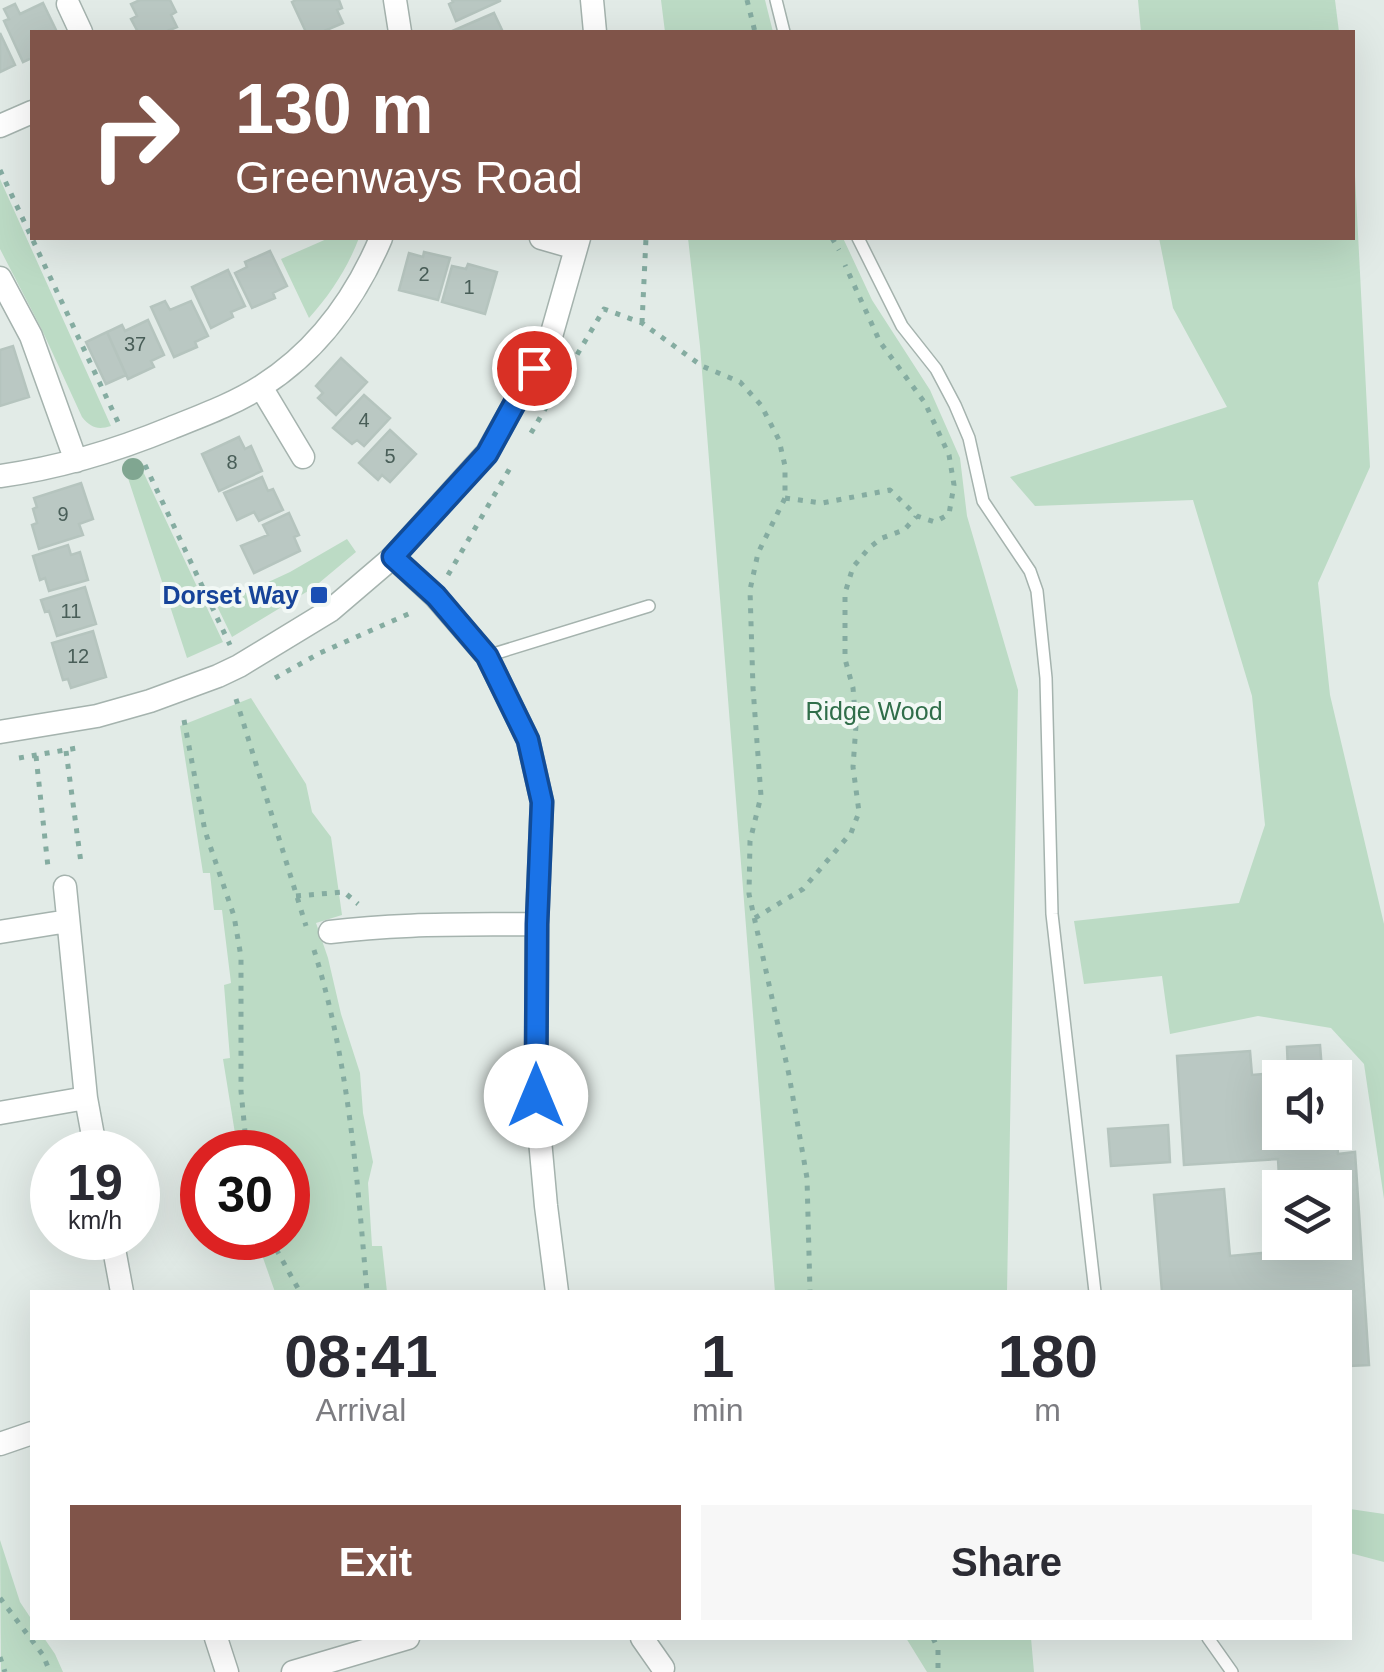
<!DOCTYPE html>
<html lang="en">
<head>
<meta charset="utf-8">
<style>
	body { margin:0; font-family:Arial,sans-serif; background:#f7f7f7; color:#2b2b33; height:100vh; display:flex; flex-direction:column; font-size:38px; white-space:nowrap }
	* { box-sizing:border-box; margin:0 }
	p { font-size:32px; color:#7c7c81 }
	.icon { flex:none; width:55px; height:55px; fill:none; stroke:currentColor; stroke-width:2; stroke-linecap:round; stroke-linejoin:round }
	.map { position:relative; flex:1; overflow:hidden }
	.side { position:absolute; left:30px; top:1290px; width:1322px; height:350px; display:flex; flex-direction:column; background:#fff; border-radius:0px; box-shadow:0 10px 40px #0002 }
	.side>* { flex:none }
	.top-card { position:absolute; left:30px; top:30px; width:1325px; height:210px; border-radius:0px; box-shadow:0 10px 40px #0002; background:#805449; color:#fff; overflow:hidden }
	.controls { position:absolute; left:1262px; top:1060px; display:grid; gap:20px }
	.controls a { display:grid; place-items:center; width:90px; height:90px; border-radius:0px; background:#fff; box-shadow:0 10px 40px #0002; font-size:50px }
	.speed { position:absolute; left:30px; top:1130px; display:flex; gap:20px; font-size:50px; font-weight:700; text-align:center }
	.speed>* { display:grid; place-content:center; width:130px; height:130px; border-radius:50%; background:#fff; box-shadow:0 10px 40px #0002; line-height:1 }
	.speed small { font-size:25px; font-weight:400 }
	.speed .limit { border:15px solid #d22; background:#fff; color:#111 }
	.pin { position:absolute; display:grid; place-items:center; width:85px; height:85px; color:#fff; margin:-42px; border:5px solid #fff; border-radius:50%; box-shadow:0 2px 10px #0007 }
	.me { position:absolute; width:110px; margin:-55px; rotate:0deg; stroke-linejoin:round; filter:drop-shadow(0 0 8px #0008) }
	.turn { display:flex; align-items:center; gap:35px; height:210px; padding:0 40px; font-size:45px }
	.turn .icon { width:130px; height:130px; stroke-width:2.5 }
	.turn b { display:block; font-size:70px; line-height:85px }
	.eta { display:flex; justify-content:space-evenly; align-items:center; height:170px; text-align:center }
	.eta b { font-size:60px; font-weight:600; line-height:70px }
	.button { display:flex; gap:20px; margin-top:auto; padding:20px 40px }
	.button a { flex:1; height:115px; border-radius:0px; background:#805449; color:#fff; font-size:40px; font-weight:600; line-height:115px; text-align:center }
	.button a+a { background:#f7f7f7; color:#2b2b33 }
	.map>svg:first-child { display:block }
	.green { fill:#bcdbc5 }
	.building { fill:#bac8c3; stroke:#b5c4be; stroke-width:2.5 }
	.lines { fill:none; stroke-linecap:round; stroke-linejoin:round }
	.lane-casing { stroke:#a5b3ae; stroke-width:14 }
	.street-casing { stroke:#a5b3ae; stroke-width:25 }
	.path { stroke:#85aca1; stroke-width:5; stroke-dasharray:5 8; stroke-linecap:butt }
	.lane { stroke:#fff; stroke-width:11 }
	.street { stroke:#fff; stroke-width:22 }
	.tree { fill:#80a691 }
	.route-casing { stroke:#114b97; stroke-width:25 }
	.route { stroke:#1a73e8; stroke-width:18 }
	.transit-dot { fill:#1a4fb4; stroke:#f2f8f5; stroke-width:4 }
	.labels { text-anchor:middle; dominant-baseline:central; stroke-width:8; stroke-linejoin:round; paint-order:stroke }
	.number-label { font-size:20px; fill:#495e58 }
	.transit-label { font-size:25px; font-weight:bold; fill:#164399; stroke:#f2f8f5; text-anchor:end }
	.park-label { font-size:25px; fill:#306e4a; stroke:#f2f8f5 }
</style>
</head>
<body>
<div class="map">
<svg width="1384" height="1672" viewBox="0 0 1384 1672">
	<rect width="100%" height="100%" fill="#e2ebe7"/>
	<path class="green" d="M661,0H765L773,32H665Z
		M1138,0H1335L1339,32H1141Z
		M1353,137L1370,467L1318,583L1330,695L1384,924V1199L1364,1064L1331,1028L1258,1016L1170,1034L1162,976L1084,984L1074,921L1239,903L1265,825L1252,696L1193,500L1035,506L1010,477L1227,407L1173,308L1159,238H1352Z
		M0,179L111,426C98,430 91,428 82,417L42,330L0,249Z
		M329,238H359C348,267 330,295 309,318L281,259Z
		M688,238H843L872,300L930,390L960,458L967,516L1018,690L1007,1292H775L700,346Z
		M140,465L223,642L187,658L126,472Z
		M347,539L356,552L313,588L232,637L217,606L290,572Z
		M251,698L306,784L312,812L331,837L342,915L316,923L328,958L341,1014L360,1073L363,1113L373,1162L368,1183L372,1246H382L387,1292H275L256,1238H288V1152H238L223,1059L230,1058L224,985L231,983L222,910H214L210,873H203L180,726Z
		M1350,1509L1384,1514V1562L1350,1553Z
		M0,1540L20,1602L32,1620V1638H44L55,1654L63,1672H1Z
		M906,1638H1031L1034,1672H927Z"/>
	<path class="building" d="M140,0H170L176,12L171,15L177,27L165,32H138L131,19L137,16L131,4Z
		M296,0H339L342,8L337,10L343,23L322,32H306L292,2Z
		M452,0H500V1L456,21L449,4L453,2Z
		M43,3L57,32H32V58L23,62L4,21L9,19L4,9L15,4L20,14Z
		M494,13L503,32H450Z
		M0,33L15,65L0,72Z
		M270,251L287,286L273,293L275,298L252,308L235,273L247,267L245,262Z
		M424,252L450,258L438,300L399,290L409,253L423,257Z
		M468,264L497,272L485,314L442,302L452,266L466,269Z
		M228,270L245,306L231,312L233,317L211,328L192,287Z
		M165,301L170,310L191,301L208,336L195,342L197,347L174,357L151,307Z
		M148,320L164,355L151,361L154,367L128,379L107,332L122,325L125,331Z
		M107,332L126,375L106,384L86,342Z
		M13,346L29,397L0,406V350Z
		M341,358L367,382L336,415L318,398L323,393L316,386Z
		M364,395L390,418L364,446L357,440L352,444L333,428Z
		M390,430L416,454L390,482L382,475L378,480L359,463Z
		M239,437L245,449L251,446L262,471L219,491L202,454Z
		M262,477L268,491L273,489L283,510L259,521L254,512L237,520L224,493Z
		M81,483L93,519L79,524L83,535L39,549L32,525L37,523L33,509L37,507L34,498Z
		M289,513L299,535L294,537L300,551L254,573L241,546L268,535L263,525Z
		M68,545L71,555L80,552L88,580L49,591L45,578L40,580L33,556Z
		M85,587L96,624L57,636L49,611L45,612L41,600Z
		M93,631L106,677L71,688L68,679L63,680L52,643Z
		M1320,1045L1322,1070L1332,1069L1333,1078H1280V1132H1335V1113L1338,1154L1355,1152L1369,1365L1350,1366V1292H1162L1154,1195L1224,1189L1230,1256L1284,1251L1283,1242H1335V1188H1280V1194L1278,1159L1184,1165L1177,1056L1250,1051L1252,1075L1288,1072L1287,1047Z
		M1168,1125L1170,1162L1111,1166L1108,1129Z"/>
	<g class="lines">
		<g class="lane-casing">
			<path id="lane" d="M776,0L784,32
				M858,238L902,326L936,369L955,405L969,438L983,501L1030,571L1037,591L1046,678L1052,914L1095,1292
				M487,656L649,606
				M1208,1638L1232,1672"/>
		</g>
		<g class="street-casing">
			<path id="street" d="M395,0L400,32
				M592,0L595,32
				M68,4L81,32
				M0,126L32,112
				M541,238L576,248
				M0,278L31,336L76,461
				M261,387L303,457
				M0,476C59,468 115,451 171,428C201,416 234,404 262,386C317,351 356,297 381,238
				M393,557L435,596L487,656L528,740L542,802L537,924L536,1096L546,1206L557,1292
				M0,732L97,716L150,701L218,676L239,666L331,610L393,557L487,453L550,340L579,238
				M65,887L86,1098L96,1152
				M0,932L68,921
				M330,932C399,923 468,925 537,924
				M0,1113L86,1098
				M112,1238L122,1292
				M0,1444L32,1433
				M216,1638L227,1672
				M642,1638L663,1668
				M293,1672L408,1638"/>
		</g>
		<path class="path" d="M747,0L755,32
			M0,170L118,422
			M832,238L839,250
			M642,323L646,238
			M531,433L604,309L642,323L702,366L740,382L761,405L779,440L785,466V498L758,553L750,590L753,688L761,796L750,841L749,894L789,1075L807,1178L810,1292
			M145,465L230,645
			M785,498L822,503L890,490L917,516L935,522L949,514L954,485L949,455L925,403L880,342L845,265
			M448,575L510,468
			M275,678L320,653L413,612
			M236,699L306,926
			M184,720L205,831L234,916L241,957V1091L247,1152
			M66,751L81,863L79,866
			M36,756L48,867
			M19,758L77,748
			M296,896L344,892L358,904
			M755,918L803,889L851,833L859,812L853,767L856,725L853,688L845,659V593L853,567L869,548L882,538L904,530L916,517
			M314,950C349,1062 357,1177 367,1292
			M270,1238L300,1292
			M0,1598L43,1655L50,1672
			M933,1638L938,1649V1672
			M0,1657L5,1672"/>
		<use href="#lane" class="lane"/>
		<use href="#street" class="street"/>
	</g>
	<circle class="tree" cx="133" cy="469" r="11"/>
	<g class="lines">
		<g class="route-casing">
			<path id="route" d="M534,368L487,454L393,557L436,596L487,656L528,740L542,802L537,924L536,1096"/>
		</g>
		<use href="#route" class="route"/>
	</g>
	<rect class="transit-dot" x="309" y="585" width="20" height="20" rx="5"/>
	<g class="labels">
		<g class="number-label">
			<text x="424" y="274">2</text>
			<text x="469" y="287">1</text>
			<text x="135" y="344">37</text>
			<text x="364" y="420">4</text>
			<text x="390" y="456">5</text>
			<text x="232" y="462">8</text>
			<text x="63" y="514">9</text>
			<text x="71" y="611">11</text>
			<text x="78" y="656">12</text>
		</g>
		<g class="transit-label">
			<text x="299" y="595">Dorset Way</text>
		</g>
		<g class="park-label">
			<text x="874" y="711">Ridge Wood</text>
		</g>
	</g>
</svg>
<div class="controls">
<a><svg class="icon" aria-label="sound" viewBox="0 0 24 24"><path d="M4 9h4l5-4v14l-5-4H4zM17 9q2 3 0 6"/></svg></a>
<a><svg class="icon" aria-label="layers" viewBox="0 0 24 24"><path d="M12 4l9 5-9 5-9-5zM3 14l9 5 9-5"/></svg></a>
</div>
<div class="speed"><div>19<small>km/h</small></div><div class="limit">30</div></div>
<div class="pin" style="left:534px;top:368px;background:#d93025"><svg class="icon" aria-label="arrive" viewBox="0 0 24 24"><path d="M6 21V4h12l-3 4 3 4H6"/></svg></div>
<svg class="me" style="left:536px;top:1096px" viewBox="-20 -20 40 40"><circle r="19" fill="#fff"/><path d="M0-13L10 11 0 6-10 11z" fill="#1a73e8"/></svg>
<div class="top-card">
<div class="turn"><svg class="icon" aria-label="right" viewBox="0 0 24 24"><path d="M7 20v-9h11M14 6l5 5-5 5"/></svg><div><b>130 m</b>Greenways Road</div></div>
</div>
<section class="side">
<div class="eta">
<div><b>08:41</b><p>Arrival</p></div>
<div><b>1</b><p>min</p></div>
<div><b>180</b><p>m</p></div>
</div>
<div class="button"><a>Exit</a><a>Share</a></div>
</section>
</div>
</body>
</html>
